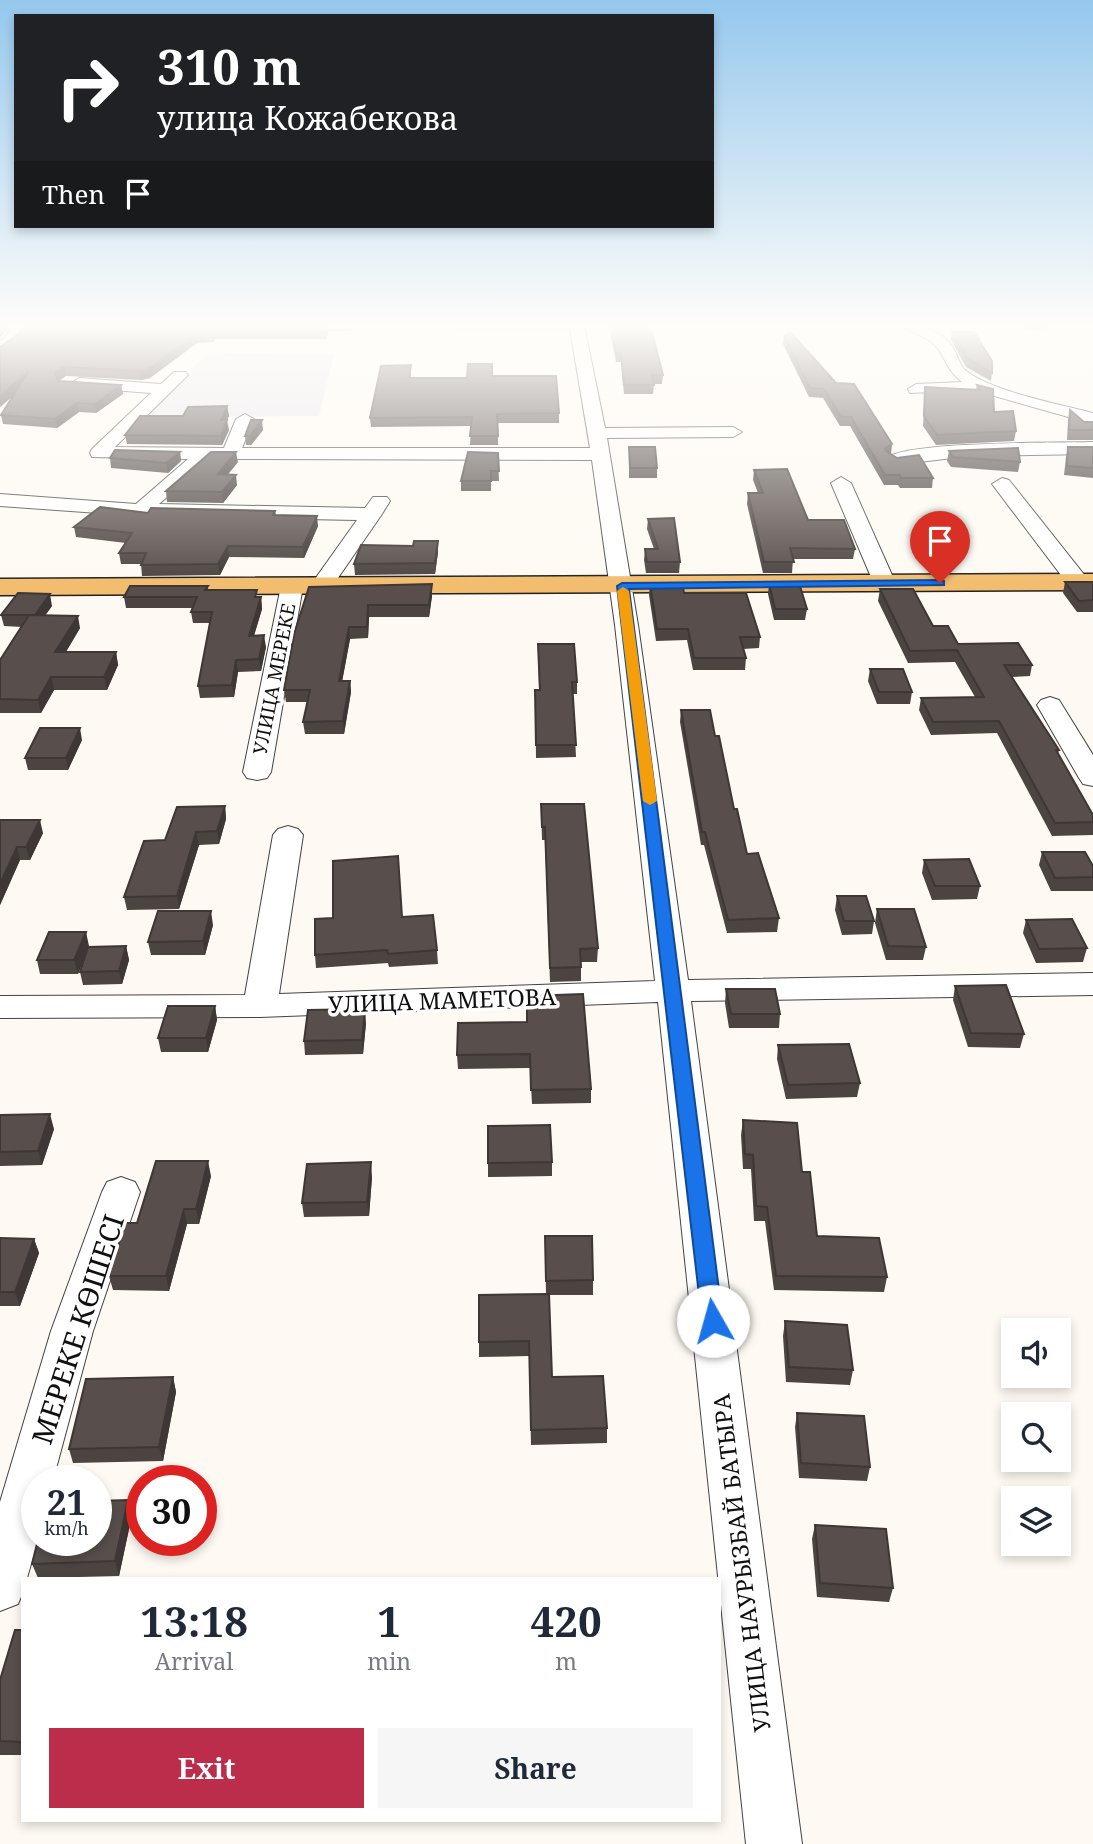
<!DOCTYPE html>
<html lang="en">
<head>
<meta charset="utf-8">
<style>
	body { margin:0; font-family:"Noto Serif",serif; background:#f6f6f7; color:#1f2937; height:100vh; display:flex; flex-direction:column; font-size:26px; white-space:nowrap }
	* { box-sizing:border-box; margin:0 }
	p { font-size:23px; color:#747a83 }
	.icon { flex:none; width:38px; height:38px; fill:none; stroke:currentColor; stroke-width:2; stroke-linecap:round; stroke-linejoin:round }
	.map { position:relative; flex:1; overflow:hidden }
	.drawer { position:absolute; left:21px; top:1577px; width:700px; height:245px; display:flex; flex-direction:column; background:#fff; border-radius:0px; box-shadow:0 4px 10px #0003 }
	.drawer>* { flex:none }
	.guide { position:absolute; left:14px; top:14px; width:700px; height:214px; border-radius:0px; box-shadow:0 4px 10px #0003; background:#202124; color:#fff; overflow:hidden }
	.tools { position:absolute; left:1001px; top:1318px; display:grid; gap:14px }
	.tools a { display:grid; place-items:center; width:70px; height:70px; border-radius:0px; background:#fff; box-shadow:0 4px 10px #0003; font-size:35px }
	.speed { position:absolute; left:21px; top:1465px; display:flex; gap:14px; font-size:35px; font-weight:700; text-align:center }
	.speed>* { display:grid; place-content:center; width:91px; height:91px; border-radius:50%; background:#fff; box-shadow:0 4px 10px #0003; line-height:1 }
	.speed small { font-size:18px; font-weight:400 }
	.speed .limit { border:10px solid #d22; background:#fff; color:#111 }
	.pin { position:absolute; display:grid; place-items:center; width:60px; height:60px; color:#fff; margin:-72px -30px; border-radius:50% 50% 50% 0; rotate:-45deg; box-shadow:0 0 7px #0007 }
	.pin .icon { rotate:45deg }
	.me { position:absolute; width:77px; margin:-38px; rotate:353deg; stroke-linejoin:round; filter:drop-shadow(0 0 5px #0008) }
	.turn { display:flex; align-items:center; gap:24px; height:147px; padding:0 28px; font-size:32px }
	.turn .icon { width:91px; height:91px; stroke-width:2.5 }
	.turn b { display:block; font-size:49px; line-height:60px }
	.then { display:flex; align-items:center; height:66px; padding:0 28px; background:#0003; gap:14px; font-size:26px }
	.eta { display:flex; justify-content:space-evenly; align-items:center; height:119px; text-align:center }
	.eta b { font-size:42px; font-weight:700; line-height:49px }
	.cta { display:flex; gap:14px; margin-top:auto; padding:14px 28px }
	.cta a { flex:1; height:80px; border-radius:0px; background:#bb2d4a; color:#fff; font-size:28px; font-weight:700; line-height:80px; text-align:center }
	.cta a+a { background:#f6f6f7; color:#1f2937 }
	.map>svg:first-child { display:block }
	.industrial { fill:#ebe5ee }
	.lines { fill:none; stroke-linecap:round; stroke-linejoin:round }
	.minor-casing { stroke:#434343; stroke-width:2 }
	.major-casing { stroke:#212121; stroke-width:3 }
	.minor { fill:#fff; fill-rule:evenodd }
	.major { fill:#f2bd6f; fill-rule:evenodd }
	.wall { fill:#4c4441 }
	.shaded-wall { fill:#3e3735 }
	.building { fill:#584f4c; stroke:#3e3735; stroke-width:2 }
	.route { fill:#1a73e8; stroke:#114b97; stroke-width:2 }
	.slow { fill:#f59e0b }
	.labels { text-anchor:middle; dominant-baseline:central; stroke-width:7; stroke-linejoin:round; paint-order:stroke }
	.far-street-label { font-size:19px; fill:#101010; stroke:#fff }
	.street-label { font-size:23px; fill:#101010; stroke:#fff }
	.near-street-label { font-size:28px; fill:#101010; stroke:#fff }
</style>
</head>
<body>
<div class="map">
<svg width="1093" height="1844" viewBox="0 0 1093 1844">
	<rect width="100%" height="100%" fill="#fefaf3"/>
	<path class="industrial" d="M208,353L334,355L319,416L147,417Z"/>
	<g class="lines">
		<g class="minor-casing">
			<path id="minor" d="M13,325H27L20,339L0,354V341L8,334Z
				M277,325H360L353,329L284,331L279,329Z
				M448,325H584L605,428L733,427L742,432L733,437L607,438L638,625L688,980L1093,973V995L691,1001L802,1844H746L658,1002L260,1017L0,1018V996L245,995L273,835L278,829L288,826L298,829L303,835L279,994L655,981L615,625L592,460L211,459L159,504L365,508L373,497H387L390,501L382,514L329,591H313L310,586L357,520L141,516L0,506V494L136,504L188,459L92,457L90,453L92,449L151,393L73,387L71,383L79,378L161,384L174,372H186L188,375L115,447L224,448L236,419L245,414L254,419L242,448H590L570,329H455Z
				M903,325C922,325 944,331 954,349C957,356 960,364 964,369C988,391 1060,404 1093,413V424L973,390L910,393L908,389L916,384L962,382C949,372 947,363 939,350C932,339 916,334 905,328Z
				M1093,442V454L969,456L895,465L886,459C900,441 1063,443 1093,442Z
				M841,477L851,483L896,584L893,589H877L874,584L831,483Z
				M1002,478L1009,480L1086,577L1089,582L1086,587H1070L992,484Z
				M292,579L300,581L303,586L271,772L267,778L257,780L247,778L243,772L281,586L284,581Z
				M1050,697L1059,700L1093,755V786L1083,784L1079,778L1037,705L1041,700Z
				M121,1177L135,1182L140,1192L93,1331L53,1480H37L38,1540L27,1578H23V1592L18,1604L0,1611V1502L51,1331L102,1192L107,1182Z"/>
		</g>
		<g class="major-casing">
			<path id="major" d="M1093,574V590L0,595V579Z"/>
		</g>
		<use href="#minor" class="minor"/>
		<use href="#major" class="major"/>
	</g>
	<path class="wall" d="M328,325V332L326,339H215L214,342L197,343L150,378L141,380L66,376L59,381L121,385L123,394L96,413L79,412L57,428L3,424L1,415L14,395L0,407V347L20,333Z
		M598,325H650L663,375L662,384H654L653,394H624L621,362H616L609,326H598Z
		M1019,325H1049L1046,331L1019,328Z
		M952,332L992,373L991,381L966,367L951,340Z
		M784,336L890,454L933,478L932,488H900L898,485H884L850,426H840L823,398L809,397L783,344Z
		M411,365V378H467L492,376L559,413V423H498V445H470L471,426L371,427L370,418Z
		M977,385L994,412L1016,431L1014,441L936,445L923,426L925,387L976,390Z
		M227,406L229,416L226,420L229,430L222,445L127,444L125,435L183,416Z
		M1070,410L1093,430V440H1067L1068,420Z
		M263,430L251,445H246L245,436Z
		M629,447L657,468V478H629Z
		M1068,447H1093V478L1064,475L1066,457Z
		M949,451L1020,462L1018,472L951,467L947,461Z
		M180,452L181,461L168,473L111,468L110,458Z
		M498,453L499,481H491V491H461V481Z
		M238,462L227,475L237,485L223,503L167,502L166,491Z
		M754,470L808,520L855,549L853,559H793L792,573H763L747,504L748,493H758L753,480Z
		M275,511L276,515L318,526L304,558L229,557L220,575L142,576L141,564H121L119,553L126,543L76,537L74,527L148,513Z
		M648,519L680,562L679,573H646L644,560L645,549H654L647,529Z
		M438,541V552L435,574L355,575L354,564L413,546Z
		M1065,582H1093V612H1077L1063,593Z
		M769,583L807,609L805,620H774L768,594Z
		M650,584L684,593L760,637L759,648L743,649L746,658L745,670H693L687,640L656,641L649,595Z
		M208,586V590L261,597L262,609L254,636L266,647L261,671L238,672L234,697L200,698L198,686L210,623H193L191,612L193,608H126L124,597Z
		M309,587L432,596L429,617H369L368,638L350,639L342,681H350L351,692L344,734H305L303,722L308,702H286L284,690Z
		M880,589L958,644L1032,665L1030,676L1012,677L1059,750L1058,754L1093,815V835L1052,836L997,733L931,735L919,710L921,698L975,697L955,662L908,663L878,601Z
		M52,606L45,615L80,628L66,652H116L118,665L107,690H54L41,713H0V660L22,627L4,626L1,615Z
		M538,644L577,682V694H573L576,757L536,758L535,690H539Z
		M870,669L912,692L910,704H877L868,681Z
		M681,710L715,736L734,809L747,854L779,918L777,932L727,933L704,845H701L680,722Z
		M82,740L68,770H28L25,758Z
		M541,804L598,948L597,962H581V981L550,982L545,840H542Z
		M225,806L226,819L219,844L199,845L179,909L127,910L124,897Z
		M0,820L43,833L30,860H20L0,905Z
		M1042,852L1093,866V891H1051L1039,865Z
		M924,860L980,886L977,899L932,900L922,873Z
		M837,896L874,921L872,934L842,935L835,910Z
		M877,909L926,947L923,960H886L875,923Z
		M402,917L437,950L438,964L389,967L388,963L316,968L315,955Z
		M1026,920L1087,948L1083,962L1036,963L1023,933Z
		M213,925L205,955H151L148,942Z
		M86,932L88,947L126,946L129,960L122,984L83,985L80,972L86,953L78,974H40L37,960Z
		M955,986L1024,1034L1020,1048L968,1047L953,1000Z
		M726,989L780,1014L779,1028H729L725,1003Z
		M215,1006L217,1020L208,1052H161L158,1038Z
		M527,1022L591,1089V1103L532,1104L530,1068L458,1069L457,1055Z
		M366,1023L363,1054L305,1055L304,1041Z
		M778,1045L860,1083L857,1097L786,1099L777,1059Z
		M0,1115L54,1129L42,1165L0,1166Z
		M743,1120L802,1172L817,1236L887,1277L884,1292L774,1290L765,1221H754L751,1169H743L741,1135Z
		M552,1162V1176L488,1177V1163Z
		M211,1176L199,1224H187L169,1291L113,1290L109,1276L137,1223Z
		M372,1177L369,1216L304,1217L302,1203Z
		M545,1236L593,1280V1295H549L552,1377L607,1428V1443L531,1445L529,1356L479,1357V1342L546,1294Z
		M0,1238L34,1239L39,1253L20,1306H0Z
		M785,1321L853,1370L850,1385L786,1382L783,1336Z
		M173,1377L176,1392L163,1461L73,1463L69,1449Z
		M797,1413L870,1467L867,1481L799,1478L795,1427Z
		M128,1500L132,1515L119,1576L38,1578L32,1564Z
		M815,1525L893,1588L889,1602L817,1597L812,1539Z
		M23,1630V1755H0V1680Z"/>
	<path class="shaded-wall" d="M2,325H10L0,338V327Z
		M328,325V332L326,339L325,331Z
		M196,334L197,343L150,378L141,380L140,371Z
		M64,367L66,376L56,382L55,373Z
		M28,372L30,381L0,407V396Z
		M121,385L123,394L96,413L95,404Z
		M77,403L79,412L57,428L55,419Z
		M227,406L229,416L222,430L221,420Z
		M227,420L229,430L222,445L221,436Z
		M262,420L263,430L251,445L250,436Z
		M892,444L891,454L884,458L885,448Z
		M180,452L181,461L168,473L166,463Z
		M236,452L238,462L220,484L218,474Z
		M236,475L237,485L223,503L222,492Z
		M317,516L318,526L304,558L303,547Z
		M438,541V552L435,574V563Z
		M228,546L229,557L220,575L218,564Z
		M432,584V596L429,617V605Z
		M50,594L52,606L37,627L34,616Z
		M261,597L262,609L250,648L249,636Z
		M368,605L369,617L368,638L367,627Z
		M78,616L80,628L58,665L55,652Z
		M349,627L350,639L340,693L339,681Z
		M264,635L266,647L261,671L259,659Z
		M116,652L118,665L107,690L104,677Z
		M236,660L238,672L234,697L232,685Z
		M51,677L54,690L41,713L38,700Z
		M350,681L351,692L344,734L343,721Z
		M80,728L82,740L68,770L66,758Z
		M225,806L226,819L219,844L217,831Z
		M40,820L43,833L30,860L26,847Z
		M196,832L199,845L179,909L177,896Z
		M17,847L20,860L0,905V884Z
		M211,911L213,925L205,955L203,941Z
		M86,932L89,946L78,974L74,960Z
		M126,946L129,960L122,984L119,971Z
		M215,1006L217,1020L208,1052L206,1038Z
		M365,1009L366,1023L363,1054L362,1040Z
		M50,1114L54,1129L42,1165L38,1151Z
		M208,1161L211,1176L199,1224L196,1209Z
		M371,1162L372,1177L369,1216L367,1202Z
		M184,1209L187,1224L169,1291L166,1276Z
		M34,1239L39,1253L20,1306L15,1292Z
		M173,1377L176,1392L163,1461L159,1447Z
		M128,1500L132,1515L119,1576L115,1561Z"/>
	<path class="building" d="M23,325H327L325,331H214L213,334H196L149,369L140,371L64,367L55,373L59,381L121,385L95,404L77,403L55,419L1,415L28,372L0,396V347L20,333Z
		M611,325H650L663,375H652L654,385H624L621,353H616Z
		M790,332L836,383L854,384L892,444L885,448L886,451L897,458L919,455L933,478H901L900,475H885L851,417H841L824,389L810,388L784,336Z
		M952,332H974L992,361V373L967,358Z
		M468,364H492V376H556L559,413L497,414L498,436H470L472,417L370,418L381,366L411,365L409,378H467Z
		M977,385L993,389L994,412L1013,411L1016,431L937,435L924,416L925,387L980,390Z
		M227,406L221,420H227L221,436L125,435L140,416H183L188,407Z
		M1070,410L1084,422H1093V430H1069Z
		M251,420H262L250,436H245Z
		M629,447H655L657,468H630Z
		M1068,447H1093V468L1067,466Z
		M1018,448L1020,462L953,457L949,451Z
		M115,450L180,452L166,463L110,458Z
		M211,452H236L218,474L236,475L222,492L166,491Z
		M468,452L498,453L499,471H491V481H461Z
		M787,469L808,520H844L855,549L790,548L794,562H764L748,493H763L754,470Z
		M100,507L148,513L151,508L275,511L273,515L317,516L303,547L228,546L218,564L141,565L146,553H119L132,533L74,527Z
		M674,518L680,562H647L645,549H658L648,519Z
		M414,541H438L435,563L354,564L361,545L413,546Z
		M1065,582H1093V600L1079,601Z
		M682,583L684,593H746L760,637H740L746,658H694L688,629H657L650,584Z
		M769,583H799L807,609H775Z
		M432,584L429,605H368L367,627H349L339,681H350L343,721L303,722L310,690H284L294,634L309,587Z
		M130,586H208L205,590H257L255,597H261L249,636L264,635L259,659L236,660L232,685L198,686L212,612H191L197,597H124Z
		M880,589H913L933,626H948L958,644L1018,643L1032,665H1004L1059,750H1056L1093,815V822L1055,823L999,721L933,722L921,698L984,697L957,650L910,651Z
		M18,593L50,594L35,615H1Z
		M29,615L78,616L55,652H116L104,677H51L38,700L0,699V660Z
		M538,644H574L577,682H572L576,745H536L535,690H540Z
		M870,669H903L912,692H879Z
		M681,710H710L715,736H719L734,809H737L747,854L758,853L779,918L728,920L705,832H702Z
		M40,728H80L66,758H25Z
		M541,804H584L598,948L580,949L581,967L550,968L545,827H542Z
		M225,806L217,831L196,832L177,896L124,897L144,841L165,840L177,807Z
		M0,820H40L26,847H17L0,884Z
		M1042,852H1085L1093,866V877L1055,878Z
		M398,856L402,917L433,915L437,950L388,954L387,950L315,955V919L333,918V861Z
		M969,859L980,886H935L924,860Z
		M837,896H866L874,921H844Z
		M877,909H914L926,947L888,946Z
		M158,911H211L203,941L148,942Z
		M1072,919L1087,948L1039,949L1026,920Z
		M49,932H86L74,960H37Z
		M126,946L119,971L80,972L88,947Z
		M1006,985L1024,1034L971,1033L955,986Z
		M726,989H775L780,1014H731Z
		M583,994L591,1089L531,1090L530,1054L457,1055L458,1023L527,1022V996Z
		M168,1006H215L206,1038H158Z
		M365,1009L362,1040L304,1041L308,1010Z
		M849,1044L860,1083L788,1085L778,1045Z
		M50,1114L38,1151L0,1152V1115Z
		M743,1120L797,1123L802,1172H810L817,1236L879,1238L887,1277L776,1276L767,1207L756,1206L753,1155L745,1154Z
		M550,1125L552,1162L488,1163V1126Z
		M156,1161H208L196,1209H184L166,1276H109L125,1223H137Z
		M371,1162L367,1202L302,1203L307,1164Z
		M545,1236H592L593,1280L546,1281Z
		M0,1238L34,1239L15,1292H0Z
		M549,1294L552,1377L603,1376L607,1428L531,1430L529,1341L479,1342V1295Z
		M785,1321L847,1325L853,1370L789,1367Z
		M173,1377L159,1447L69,1449L86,1379Z
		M797,1413L864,1416L870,1467L801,1463Z
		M128,1500L115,1561L32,1564L38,1540H96V1501Z
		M815,1525L886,1529L893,1588L820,1583Z
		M15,1630H23V1742L0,1741V1680Z"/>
	<linearGradient id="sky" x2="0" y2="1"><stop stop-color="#95c8ed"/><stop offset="0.56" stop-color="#fffdfa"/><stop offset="1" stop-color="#fffdfa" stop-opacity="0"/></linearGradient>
	<rect width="1093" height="583" fill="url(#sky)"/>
	<path class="route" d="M940,580L944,581V585L629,589L723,1321L720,1327L713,1330L705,1327L702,1321L617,586L622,583Z"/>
	<path class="slow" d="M623,587L629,591L657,801L650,805L643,801L617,591Z"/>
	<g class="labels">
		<g class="far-street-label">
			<text transform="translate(274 679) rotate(-79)">УЛИЦА МЕРЕКЕ</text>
		</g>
		<g class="street-label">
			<text transform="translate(442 1000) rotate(-2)">УЛИЦА МАМЕТОВА</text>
			<text transform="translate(741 1563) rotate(-97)">УЛИЦА НАУРЫЗБАЙ БАТЫРА</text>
		</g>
		<g class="near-street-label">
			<text transform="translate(77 1329) rotate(-72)">МЕРЕКЕ КӨШЕСІ</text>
		</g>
	</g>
</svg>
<div class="tools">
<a><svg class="icon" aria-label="sound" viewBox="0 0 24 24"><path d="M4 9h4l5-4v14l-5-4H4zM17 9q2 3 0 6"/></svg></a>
<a><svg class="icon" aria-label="search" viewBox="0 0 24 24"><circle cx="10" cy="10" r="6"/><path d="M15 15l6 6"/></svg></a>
<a><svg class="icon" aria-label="layers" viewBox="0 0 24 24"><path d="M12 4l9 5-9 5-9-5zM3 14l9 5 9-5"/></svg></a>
</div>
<div class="speed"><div>21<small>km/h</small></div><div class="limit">30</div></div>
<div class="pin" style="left:940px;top:583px;background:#d93025"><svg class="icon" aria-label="arrive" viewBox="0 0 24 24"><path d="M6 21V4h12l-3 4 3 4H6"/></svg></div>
<svg class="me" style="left:713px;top:1321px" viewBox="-20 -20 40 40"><circle r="19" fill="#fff"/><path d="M0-13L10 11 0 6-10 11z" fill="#1a73e8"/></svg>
<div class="guide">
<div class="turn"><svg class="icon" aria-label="right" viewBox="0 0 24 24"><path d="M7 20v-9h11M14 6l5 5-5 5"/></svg><div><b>310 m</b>улица Кожабекова</div></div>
<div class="then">Then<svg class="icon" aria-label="arrive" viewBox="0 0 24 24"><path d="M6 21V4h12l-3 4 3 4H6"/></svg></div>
</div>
<section class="drawer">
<div class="eta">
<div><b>13:18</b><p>Arrival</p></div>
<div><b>1</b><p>min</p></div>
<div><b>420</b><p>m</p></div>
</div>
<div class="cta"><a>Exit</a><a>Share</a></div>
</section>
</div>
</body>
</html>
